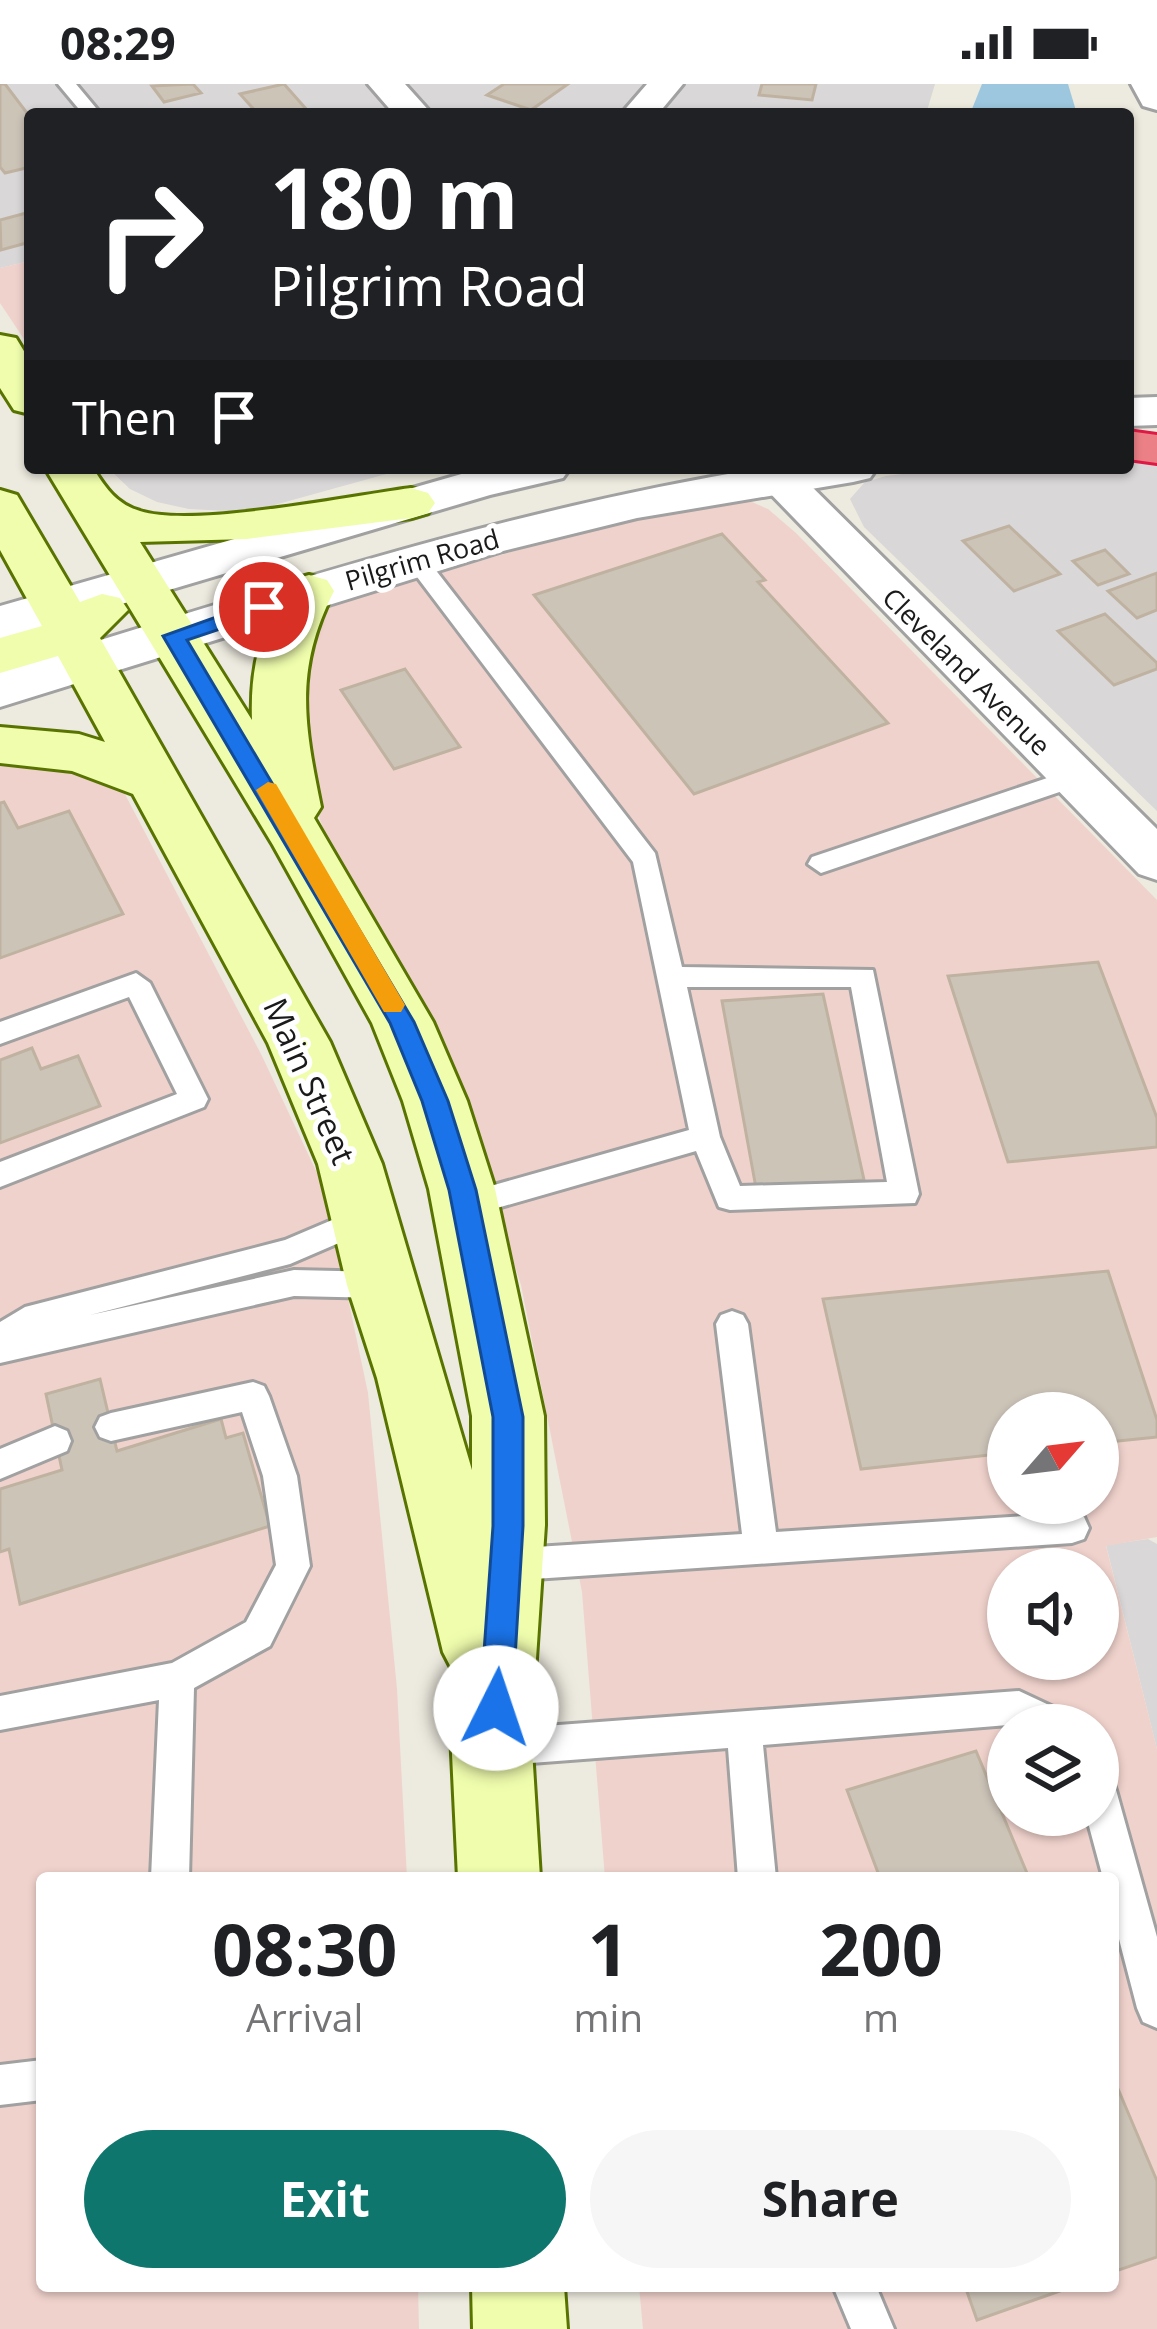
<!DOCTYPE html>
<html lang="en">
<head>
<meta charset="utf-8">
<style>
	body { margin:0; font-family:"Open Sans",sans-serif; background:#f6f6f6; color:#202124; height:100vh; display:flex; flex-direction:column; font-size:45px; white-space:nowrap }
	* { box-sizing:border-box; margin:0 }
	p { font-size:39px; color:#757577 }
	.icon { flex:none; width:66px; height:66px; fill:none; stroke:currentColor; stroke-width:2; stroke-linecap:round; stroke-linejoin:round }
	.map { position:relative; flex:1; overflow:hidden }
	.sheet { position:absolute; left:36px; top:1788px; width:1083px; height:420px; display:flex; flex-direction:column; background:#fff; border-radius:12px; box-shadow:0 3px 9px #0004 }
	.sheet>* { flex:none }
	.hud { position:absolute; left:24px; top:24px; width:1110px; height:366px; border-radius:12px; box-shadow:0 3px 9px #0004; background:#202124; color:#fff; overflow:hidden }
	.needle { width:78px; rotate:62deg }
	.fabs { position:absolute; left:987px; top:1308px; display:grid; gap:24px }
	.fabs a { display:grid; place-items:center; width:132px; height:132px; border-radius:50%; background:#fff; box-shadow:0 3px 9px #0004; font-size:60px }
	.pin { position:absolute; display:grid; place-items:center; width:102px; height:102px; color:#fff; margin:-51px; border:6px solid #fff; border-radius:50%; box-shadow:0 3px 12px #0007 }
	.me { position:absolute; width:132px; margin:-66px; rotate:4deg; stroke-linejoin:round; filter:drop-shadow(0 0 9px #0008) }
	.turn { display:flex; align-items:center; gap:42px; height:252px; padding:0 48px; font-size:54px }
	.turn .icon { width:156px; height:156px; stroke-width:2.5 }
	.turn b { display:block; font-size:84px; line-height:102px }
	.then { display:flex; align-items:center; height:114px; padding:0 48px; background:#0003; gap:24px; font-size:45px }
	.eta { display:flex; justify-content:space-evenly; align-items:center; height:204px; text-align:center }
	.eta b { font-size:72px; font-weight:700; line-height:84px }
	.cta { display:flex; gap:24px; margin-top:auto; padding:24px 48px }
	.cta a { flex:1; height:138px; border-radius:72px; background:#0f766e; color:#fff; font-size:48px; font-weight:700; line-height:138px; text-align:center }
	.cta a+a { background:#f6f6f6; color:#202124 }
	.status { display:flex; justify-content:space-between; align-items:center; height:84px; padding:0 60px; background:#fff; direction:ltr }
	.status svg { height:33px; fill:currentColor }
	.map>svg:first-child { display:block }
	.residential { fill:#d9d7d7 }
	.commercial { fill:#f0d2cc; fill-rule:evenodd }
	.water { fill:#9cc7de }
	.building { fill:#cdc4b8; stroke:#bfb2a1; stroke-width:3 }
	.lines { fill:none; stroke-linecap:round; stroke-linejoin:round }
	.service-casing { stroke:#a1a1a1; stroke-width:6 }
	.minor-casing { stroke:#a1a1a1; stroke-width:6 }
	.tertiary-casing { stroke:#a1a1a1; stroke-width:6 }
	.secondary-casing { stroke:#587300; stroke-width:6 }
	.motorway-casing { stroke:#de1945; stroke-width:6 }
	.service { fill:#fff; fill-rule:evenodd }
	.minor { fill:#fff; fill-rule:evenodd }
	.tertiary { fill:#fff; fill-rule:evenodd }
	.secondary { fill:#effdad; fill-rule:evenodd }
	.motorway { fill:#eb8087; fill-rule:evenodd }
	.route { fill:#1a73e8; stroke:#114b97; stroke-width:3 }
	.slow { fill:#f59e0b }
	.labels { text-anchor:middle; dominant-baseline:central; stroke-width:10; stroke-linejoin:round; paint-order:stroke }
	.far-street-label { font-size:27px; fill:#1a1a1a; stroke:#fff }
	.street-label { font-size:33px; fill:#1a1a1a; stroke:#fff }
</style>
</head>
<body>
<div class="status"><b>08:29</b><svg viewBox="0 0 49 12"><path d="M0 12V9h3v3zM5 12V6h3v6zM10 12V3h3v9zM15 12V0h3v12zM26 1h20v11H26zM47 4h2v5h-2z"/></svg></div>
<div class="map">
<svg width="1157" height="2245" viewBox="0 0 1157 2245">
	<rect width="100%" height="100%" fill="#edeadf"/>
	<path class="residential" d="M0,0H935L926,30H30V177L0,184Z
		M1128,373H1157V727L864,443L850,415L865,398L886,392L952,384H1128Z
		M108,384H408L249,428L189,425L157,418L130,405Z
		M1148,1455L1157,1460V1665L1106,1461Z"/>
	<path class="commercial" d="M30,177V264L0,219V184Z
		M717,417L752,418L768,425L796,449L1157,816V1453L1106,1462L1157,1665V2245H643L639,2202H1113V1794H605L582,1508L521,1201L459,1009L422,918L327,756L309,703L289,544L314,526L592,444ZM1008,1329H1098V1419H1008ZM1008,1485H1098V1575H1008ZM1008,1641H1098V1731H1008Z
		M0,658L117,695L262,972L325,1106L368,1309L397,1605L407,1794H42V2202H418L419,2245H0Z"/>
	<path class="water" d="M982,0H1068L1077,30H970Z"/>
	<path class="building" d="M0,0H5L30,33V83L5,89L0,83Z
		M193,0L201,9L164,18L152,2Z
		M284,0L307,26L258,30L240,10Z
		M504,0H568L531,26L487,11Z
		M762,0H816L812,16L759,11Z
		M30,128V158L1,166L0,136Z
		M1009,442L1060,490L1014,507L963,457Z
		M722,450L765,496L758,498L888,639L694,710L534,511Z
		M1105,466L1129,490L1098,501L1073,477Z
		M1157,489V526L1137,534L1108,507Z
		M1105,530L1157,579V585L1114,601L1058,547Z
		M405,585L460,663L394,685L341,606Z
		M4,718L18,744L69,727L123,830L0,874V719Z
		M1098,878L1157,1034V1063L1008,1078L948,892Z
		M823,910L864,1096L756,1104L722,917Z
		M32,964L41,985L78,972L100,1022L0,1059V976Z
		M1108,1187L1157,1336V1353L1098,1359V1329H1008V1369L861,1385L823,1215Z
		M100,1295L117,1367L221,1335L226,1354L243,1349L270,1442L20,1520L9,1465L0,1468V1405L62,1386L46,1310Z
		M976,1667L1029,1794H880L847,1706Z
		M1113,1993L1157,2097V2173L1113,2188Z
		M965,2202H1074L977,2236Z"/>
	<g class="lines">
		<g class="service-casing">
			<path id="service" d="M58,0H76L101,30H83Z
				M416,469L424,471L655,769L682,883L873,886L919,1110L915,1119L730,1126L719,1123L696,1067L466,1133L455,1130L451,1121L455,1112L689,1046L633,778L408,481L405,476ZM687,903H851L887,1098L740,1102L720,1053Z
				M1074,685L1087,694L1083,700L821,789L808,780L812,773Z
				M136,889L150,899L208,1015L204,1023L0,1103V1078L177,1010L129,913L0,960V938Z
				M365,1122L376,1125L380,1134L376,1143L290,1180L90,1231L294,1186L381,1188L392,1192L396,1201L392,1210L381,1214L294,1212L0,1279V1238L25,1223L285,1156Z
				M732,1227L743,1231L748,1240L776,1448L1072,1429L1084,1433L1089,1444L1084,1455L1072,1459L503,1497L491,1492L486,1481L491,1470L503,1465L742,1450L716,1240L721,1231Z
				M253,1298L264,1302L269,1312L297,1392L310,1482L270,1562L194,1604L189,1794H151L159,1616L0,1646V1612L172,1579L246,1538L276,1481L263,1392L242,1328L111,1357L100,1353L95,1343L100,1333L111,1329Z
				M55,1342L67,1347L71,1357L67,1367L0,1395V1365Z
				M1019,1607L1066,1629L1071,1641H1008L763,1661L776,1794H738L728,1664L492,1682L479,1677L474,1664L479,1651L492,1646Z
				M1098,1688L1111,1693L1116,1706L1157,1853V1944L1143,1938L1137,1924L1113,1832V1794H1103L1086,1731H1098Z
				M42,1976V2016L0,2021V1981Z
				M833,2202H876L894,2245H851Z"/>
		</g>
		<g class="minor-casing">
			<path id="minor" d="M368,0H405L432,30H394Z
				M647,0H683L658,30H621Z
				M764,385H794L1157,745V796L1139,790L764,403L757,394Z"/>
		</g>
		<g class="tertiary-casing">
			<path id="tertiary" d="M1131,0H1157V26L1143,22Z
				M1157,313V341L1128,342V314Z
				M570,384L563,394L490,411L0,556V522L479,385Z
				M764,384H877L870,394L853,398L637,434L503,467L0,623V587C253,510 502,426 764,384Z"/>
		</g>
		<g class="secondary-casing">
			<path id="secondary" d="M0,251L16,254L30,277V330L14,326L0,304Z
				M45,384H93C105,403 116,420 140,427C193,444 350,412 411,404L428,409L435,419L428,429L411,434L247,455L140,458L252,636C250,582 261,541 291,496L309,491L327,496L334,507C294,585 304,640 321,723L314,734L433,938L467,1017L495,1105L544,1332L545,1441L531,1649L540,1794H458L451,1649L457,1595L443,1568L377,1294L347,1201L318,1080L268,959L133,710L72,687L0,679V643L79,650L105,658L58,572L0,589V554L42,542L0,466V406L17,411L80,518L102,510L120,514L128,526L100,554L330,958L382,1080L472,1386V1332L429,1105L403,1017L372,939L273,761Z
				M472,2202H564L567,2245H473Z"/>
		</g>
		<g class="motorway-casing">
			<path id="motorway" d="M1128,347L1157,351V379L1128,375Z"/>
		</g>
		<use href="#service" class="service"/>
		<use href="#minor" class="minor"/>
		<use href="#tertiary" class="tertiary"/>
		<use href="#secondary" class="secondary"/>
		<use href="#motorway" class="motorway"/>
	</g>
	<path class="route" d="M264,516L275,523L271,528L187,556L414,938L448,1017L476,1106L523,1333V1442L512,1624L508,1635L496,1639L485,1635L480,1624L493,1442V1333L449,1106L422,1017L390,939L163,552Z"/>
	<path class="slow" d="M268,698L276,700L401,914L405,921L401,928H384L256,706Z"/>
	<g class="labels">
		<g class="far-street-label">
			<text transform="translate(422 475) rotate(-16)">Pilgrim Road</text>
			<text transform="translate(967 587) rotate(45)">Cleveland Avenue</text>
		</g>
		<g class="street-label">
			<text transform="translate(310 997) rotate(66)">Main Street</text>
		</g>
	</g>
</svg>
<div class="fabs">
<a><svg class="needle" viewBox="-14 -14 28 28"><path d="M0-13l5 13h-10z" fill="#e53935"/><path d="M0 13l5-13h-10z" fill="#757577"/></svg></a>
<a><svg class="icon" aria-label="sound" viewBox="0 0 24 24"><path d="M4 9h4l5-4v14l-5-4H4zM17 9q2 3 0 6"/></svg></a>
<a><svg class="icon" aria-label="layers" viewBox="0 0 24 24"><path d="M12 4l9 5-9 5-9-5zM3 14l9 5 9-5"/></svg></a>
</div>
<div class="pin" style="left:264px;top:523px;background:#d93025"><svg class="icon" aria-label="arrive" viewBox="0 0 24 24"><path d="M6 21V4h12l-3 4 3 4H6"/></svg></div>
<svg class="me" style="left:496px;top:1624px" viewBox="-20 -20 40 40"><circle r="19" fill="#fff"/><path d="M0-13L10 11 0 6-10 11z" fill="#1a73e8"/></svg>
<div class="hud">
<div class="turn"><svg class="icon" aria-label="right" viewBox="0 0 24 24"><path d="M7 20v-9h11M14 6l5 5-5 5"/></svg><div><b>180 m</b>Pilgrim Road</div></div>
<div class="then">Then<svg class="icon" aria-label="arrive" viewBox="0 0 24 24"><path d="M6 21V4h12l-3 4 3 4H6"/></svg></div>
</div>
<section class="sheet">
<div class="eta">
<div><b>08:30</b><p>Arrival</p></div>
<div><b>1</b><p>min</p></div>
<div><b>200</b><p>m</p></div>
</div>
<div class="cta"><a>Exit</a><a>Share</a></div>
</section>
</div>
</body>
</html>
